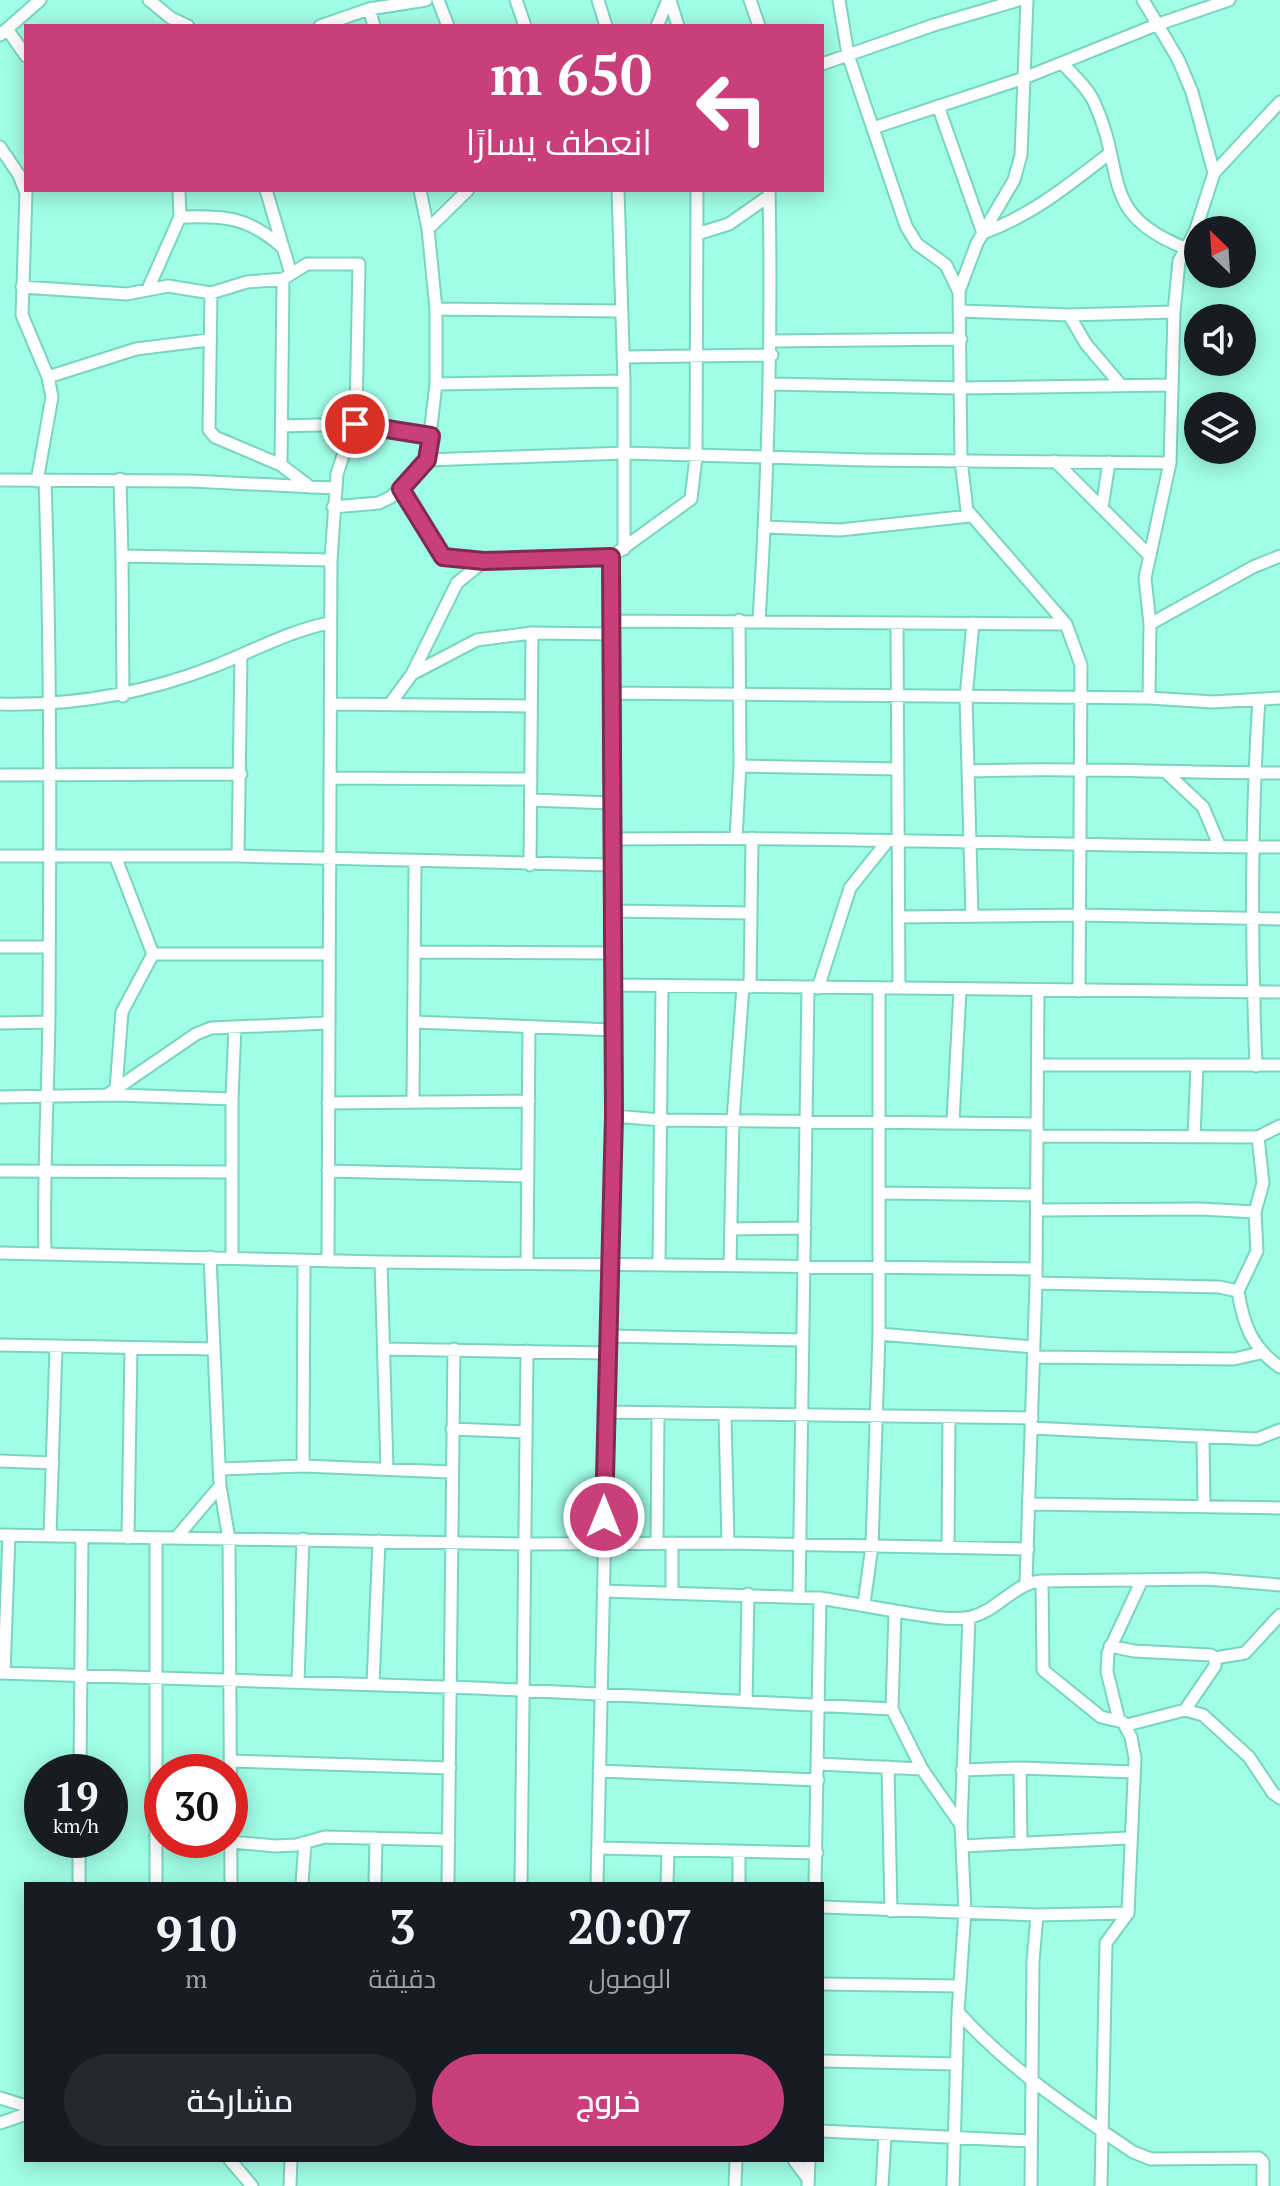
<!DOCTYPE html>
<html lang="ar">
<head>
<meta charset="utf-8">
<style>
	body { margin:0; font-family:"PT Serif",Cairo,serif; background:#242831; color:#f1f3f6; direction:rtl; height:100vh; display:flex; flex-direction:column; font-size:30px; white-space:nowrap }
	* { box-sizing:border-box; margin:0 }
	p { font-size:26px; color:#9ea1a6 }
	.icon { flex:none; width:44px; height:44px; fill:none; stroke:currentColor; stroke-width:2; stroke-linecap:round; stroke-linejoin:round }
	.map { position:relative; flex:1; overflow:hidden; direction:ltr }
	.sheet { position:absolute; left:24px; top:1882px; width:800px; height:280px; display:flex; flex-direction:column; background:#171b24; border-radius:0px; box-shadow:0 4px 20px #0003; direction:rtl }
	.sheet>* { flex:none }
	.guide { position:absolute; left:24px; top:24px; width:800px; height:168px; border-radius:0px; box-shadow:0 4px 20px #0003; direction:rtl; background:#c83f7c; color:#fff; overflow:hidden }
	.needle { width:52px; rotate:335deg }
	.buttons { position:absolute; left:1184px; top:216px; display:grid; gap:16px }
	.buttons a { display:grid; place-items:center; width:72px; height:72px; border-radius:50%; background:#171b24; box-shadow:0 4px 20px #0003; font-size:40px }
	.speed { position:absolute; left:24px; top:1754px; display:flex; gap:16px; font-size:40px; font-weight:700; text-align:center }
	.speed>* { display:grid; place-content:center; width:104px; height:104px; border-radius:50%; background:#171b24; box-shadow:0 4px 20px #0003; line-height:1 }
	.speed small { font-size:20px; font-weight:400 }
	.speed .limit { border:12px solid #d22; background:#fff; color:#111 }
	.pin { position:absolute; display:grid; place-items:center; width:68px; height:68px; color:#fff; margin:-34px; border:4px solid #fff; border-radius:50%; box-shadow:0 2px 8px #0007 }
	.me { position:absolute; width:88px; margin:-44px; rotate:0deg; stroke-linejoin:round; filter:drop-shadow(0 0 6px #0008) }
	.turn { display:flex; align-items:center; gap:28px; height:168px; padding:0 40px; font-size:36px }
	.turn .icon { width:104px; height:104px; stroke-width:2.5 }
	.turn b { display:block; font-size:56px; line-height:68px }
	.eta { display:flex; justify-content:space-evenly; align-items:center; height:136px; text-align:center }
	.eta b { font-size:48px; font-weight:600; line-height:56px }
	.primary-button { display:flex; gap:16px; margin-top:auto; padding:16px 40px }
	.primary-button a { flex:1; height:92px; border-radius:48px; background:#c83f7c; color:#fff; font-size:32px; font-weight:600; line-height:92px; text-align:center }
	.primary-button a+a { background:#242831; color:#f1f3f6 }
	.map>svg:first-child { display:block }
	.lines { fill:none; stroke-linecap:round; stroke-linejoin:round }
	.minor-casing { stroke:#79d5bf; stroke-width:15 }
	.minor { stroke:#fff; stroke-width:11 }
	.route-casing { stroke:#822951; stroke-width:20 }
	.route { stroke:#c83f7c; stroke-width:14 }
</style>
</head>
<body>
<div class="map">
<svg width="1280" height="2186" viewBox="0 0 1280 2186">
	<rect width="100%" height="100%" fill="#a0fde6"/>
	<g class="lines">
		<g class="minor-casing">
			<path id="minor" d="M149,0L171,18L188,26
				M438,0L448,26
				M516,0L525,26
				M598,0L606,26
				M670,0L678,26
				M750,0L759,26
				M839,0L848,55L906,226L917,244L946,265L959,292L961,460L967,510L1066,624L1081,665L1079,991
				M1143,0L1178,59L1192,92L1214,173
				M369,9L374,26
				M320,26L369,9L426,0
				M657,26L668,0
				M7,29L26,56
				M0,35L40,0
				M1062,63C1073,75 1087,87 1094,102C1127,172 1097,213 1185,248
				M822,64L934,25L1019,0
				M938,106L983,233C1031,216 1070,184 1110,153
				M873,128L1024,78L1156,25L1229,0
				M0,147L19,175L26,193L22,315L48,377L52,397L37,481
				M266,190L291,274
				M618,190L624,381V549
				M180,217C225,216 246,216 281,246
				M428,229L468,190
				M697,234L729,224L769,196
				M22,287L127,294L168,286L211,293L247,282L283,279L307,264H359L356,415L337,474L331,560L328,1261
				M148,289L180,217L179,190
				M959,291L977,243L1014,180L1021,155L1027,0
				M211,293L209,430L215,437L281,465L310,487
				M436,309L622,311
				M960,311L1069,315L1174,312
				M1069,315L1086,344L1120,384
				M772,341L961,339
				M624,357L772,355
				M48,377L136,349L208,340
				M436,384L624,381
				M771,384L960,388L1171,385
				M282,426L355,424L431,436
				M427,460L625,453L865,460L1170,463
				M1055,461L1148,554
				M281,465L283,279
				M120,479L122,556L331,560
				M0,480L190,481L335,488
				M401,489L443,557L484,561L611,557L691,499L696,457L697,190
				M333,507L379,503L391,497L427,460L436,384V309L428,229L420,190
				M1102,508L1109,462
				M765,527L840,530L970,516
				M122,556L123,696
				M611,621L1066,624
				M759,621C768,477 772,334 769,190
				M897,623L899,988
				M1150,624L1253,567L1280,556
				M412,674L477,640L532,633L611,634
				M611,693L1149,698L1213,702L1280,698
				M1149,698L1150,624L1145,578L1170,463L1174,312L1179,261L1195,232L1214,173L1280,102
				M0,704C75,706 146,693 215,666C253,651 289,631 329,623
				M330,704L530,706
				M390,704L412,674L457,583L484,561
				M740,766L897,769
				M969,771C1073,767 1176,773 1280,773
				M1167,773L1203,807L1220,847
				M0,775L241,774
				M330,778L531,779
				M531,800L611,803
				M736,838L740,766L739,620
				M611,839C834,836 1057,846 1280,847
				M0,856H238L611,865
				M115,856L153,954
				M238,856L241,655
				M530,865L532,633
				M611,911L750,913
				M972,916L966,697L973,623
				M899,917L1080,915L1280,919
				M0,947H49
				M414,952L612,953
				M153,954H329
				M612,985L1280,992
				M750,987L752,838
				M818,988L850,888L886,843
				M879,989V1193L1037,1195
				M414,1022L613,1030
				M0,1023L49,1022
				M1038,1065H1280
				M1256,1066C1251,943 1251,821 1259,699
				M116,1089L122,1012L153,954
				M107,1095L196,1034L211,1028L328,1023
				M0,1097L118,1095L232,1099L235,1027
				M232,1099V1258
				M413,1100L415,863
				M328,1103L529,1101
				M614,1116L661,1120L1037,1124
				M953,1121L960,990
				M1037,1136L1258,1137L1280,1126
				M1194,1137L1197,1066
				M0,1171L232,1172
				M328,1171L526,1176
				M879,1193V1334L1034,1347
				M1037,1210L1201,1209L1255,1212
				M732,1229L805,1228
				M0,1253L381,1262L1036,1269
				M45,1254C43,1174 48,1096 49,1016C50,838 51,659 45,481
				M210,1257L220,1486L229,1539L231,1884
				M381,1262L387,1468
				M527,1262L529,1028
				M659,1263L662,986
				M730,1265L733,1120L743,987
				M1036,1283L1219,1287L1238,1291C1243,1324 1252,1348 1280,1367
				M1238,1291L1257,1251L1255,1212L1263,1183L1258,1137
				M607,1336L802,1340
				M0,1345L213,1349
				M384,1349L607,1353
				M1034,1357L1234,1359L1260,1353
				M605,1412L1032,1418
				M725,1415L728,1543
				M1031,1428L1257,1439L1280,1430
				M452,1429L526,1432
				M1203,1436L1204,1506
				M0,1461L53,1463
				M303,1466L304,1261
				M220,1469L303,1466L451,1472
				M1031,1504L1280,1508
				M0,1535L526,1544L728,1543L1028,1549
				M50,1535L56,1346
				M128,1538L131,1348
				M176,1538L220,1486
				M657,1543L658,1413
				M948,1547L949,1417
				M1042,1581L1043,1670L1101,1717L1123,1722L1131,1737L1135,1758L1128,1913L1106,1943L1101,2186
				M1026,1582L1036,1283L1038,991
				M603,1591L820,1598L895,1611
				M672,1593V1543
				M799,1597L808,987
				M864,1604L872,1546L879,1334
				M1110,1646L1134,1651L1211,1655L1215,1658L1245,1653L1280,1615
				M0,1673L476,1688L892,1709L922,1769L961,1825
				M4,1673L9,1535
				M298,1681L303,1539
				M373,1684L379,1541
				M746,1701L748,1594
				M892,1709L895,1611C917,1614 948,1622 971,1617C999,1610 1015,1582 1042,1581L1207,1579L1280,1585
				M1185,1710L1215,1666V1658
				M1119,1720L1107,1672L1108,1653L1142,1580
				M1127,1725L1185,1710L1203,1715L1249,1757L1273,1793L1280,1798
				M231,1761L450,1768
				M818,1764L922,1769
				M888,1767L891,1911
				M1020,1768L1021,1841
				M962,1770L1020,1768L1134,1772
				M599,1771L818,1780
				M80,1772L82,1537
				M232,1842L275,1846L296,1845L325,1837L449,1840
				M963,1846L1129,1838
				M598,1848L817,1853
				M79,1884V1840
				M156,1884V1538
				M302,1884L305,1843
				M375,1884L376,1838
				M448,1884L454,1349
				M521,1884L527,1351
				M597,1884L614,1116L611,557
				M667,1884L668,1850
				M739,1884V1852
				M815,1884L820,1598
				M822,1907L1037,1915L1033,1961L1031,2186
				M1037,1915L1128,1913
				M822,1984L959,1986
				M958,2012C1007,2067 1071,2110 1133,2152L1151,2159L1259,2158L1263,2162V2186
				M822,2061L957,2064
				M0,2098L26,2106
				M0,2123L26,2114
				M822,2131L1030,2141
				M230,2160L252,2186
				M794,2160L808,2179
				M290,2186L291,2160
				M735,2186L736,2160
				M808,2186L809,2160
				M882,2186L885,2135
				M953,2186L958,2012L965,1911L961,1825L969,1618"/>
		</g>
		<use href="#minor" class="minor"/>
	</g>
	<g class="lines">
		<g class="route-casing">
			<path id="route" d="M355,424L431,436L427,460L401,489L443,557L484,561L611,557L614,1116L604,1517"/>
		</g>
		<use href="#route" class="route"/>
	</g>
</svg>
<div class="buttons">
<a><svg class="needle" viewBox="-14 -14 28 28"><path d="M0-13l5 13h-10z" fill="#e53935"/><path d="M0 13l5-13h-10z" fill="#9ea1a6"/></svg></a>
<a><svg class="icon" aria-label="sound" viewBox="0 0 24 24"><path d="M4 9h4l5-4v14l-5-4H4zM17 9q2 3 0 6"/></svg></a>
<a><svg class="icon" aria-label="layers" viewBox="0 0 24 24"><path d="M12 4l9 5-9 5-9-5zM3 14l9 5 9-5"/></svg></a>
</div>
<div class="speed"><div>19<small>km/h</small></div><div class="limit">30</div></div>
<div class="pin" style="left:355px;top:424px;background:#d93025"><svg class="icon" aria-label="arrive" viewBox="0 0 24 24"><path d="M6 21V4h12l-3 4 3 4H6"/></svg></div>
<svg class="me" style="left:604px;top:1517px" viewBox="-20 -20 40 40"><circle r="17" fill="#c83f7c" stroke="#fff" stroke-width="3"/><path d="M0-11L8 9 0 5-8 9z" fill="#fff"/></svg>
<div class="guide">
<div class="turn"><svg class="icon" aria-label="left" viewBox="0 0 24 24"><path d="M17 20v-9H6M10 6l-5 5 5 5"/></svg><div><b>650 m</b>انعطف يسارًا</div></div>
</div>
<section class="sheet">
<div class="eta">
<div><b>20:07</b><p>الوصول</p></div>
<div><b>3</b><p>دقيقة</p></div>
<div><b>910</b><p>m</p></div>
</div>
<div class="primary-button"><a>خروج</a><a>مشاركة</a></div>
</section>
</div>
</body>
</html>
